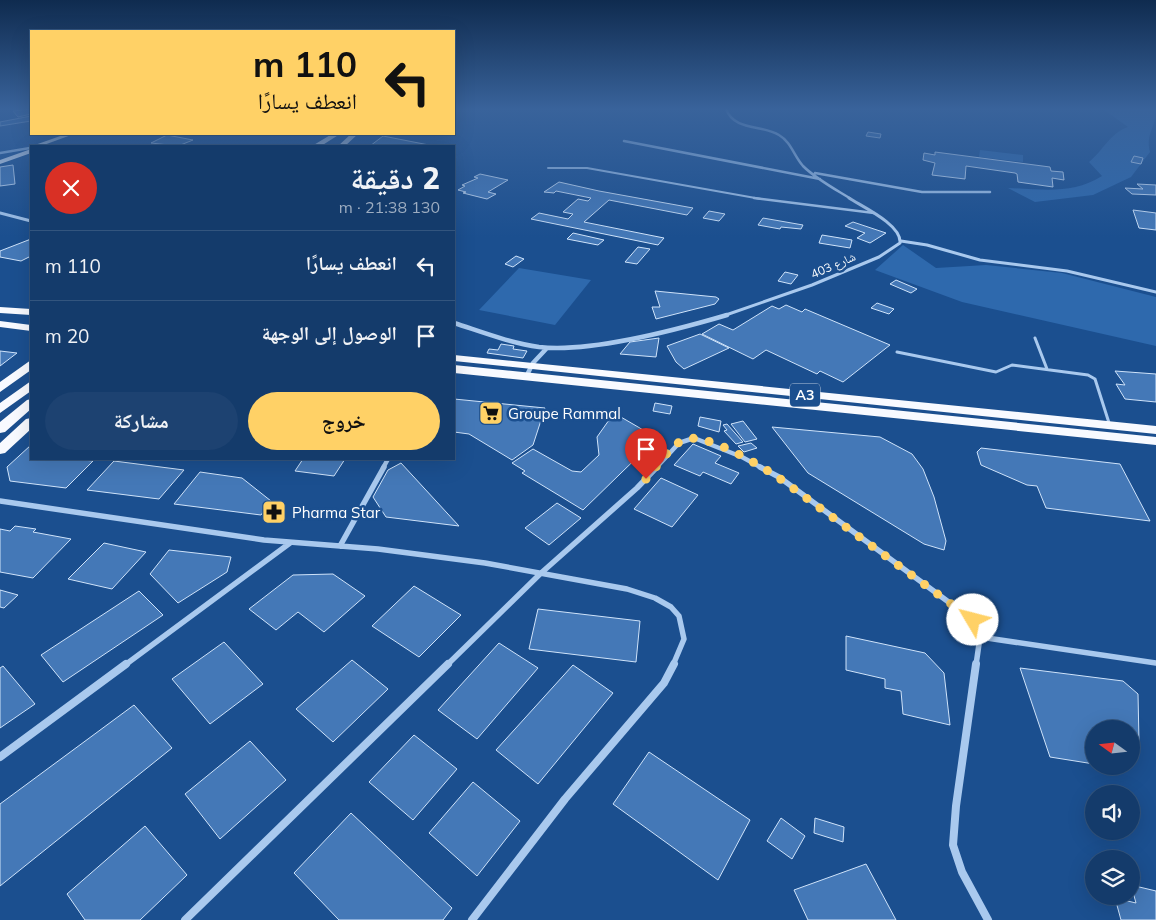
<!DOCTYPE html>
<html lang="ar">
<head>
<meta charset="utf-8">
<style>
	body { margin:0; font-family:Mulish,"Noto Naskh Arabic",sans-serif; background:#1d4271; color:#f1f3f6; direction:rtl; height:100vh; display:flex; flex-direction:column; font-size:19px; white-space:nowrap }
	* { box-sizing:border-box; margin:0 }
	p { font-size:16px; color:#9dadc1 }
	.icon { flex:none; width:28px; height:28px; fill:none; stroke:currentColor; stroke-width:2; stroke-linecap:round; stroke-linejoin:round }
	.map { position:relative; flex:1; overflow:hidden; direction:ltr }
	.drawer { position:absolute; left:30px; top:145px; width:425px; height:315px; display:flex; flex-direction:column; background:#143b6b; border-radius:0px; box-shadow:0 5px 20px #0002,0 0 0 1px #33557e; direction:rtl }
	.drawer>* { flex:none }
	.top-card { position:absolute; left:30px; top:30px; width:425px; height:105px; border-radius:0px; box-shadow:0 5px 20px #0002,0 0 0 1px #33557e; direction:rtl; background:#ffd166; color:#111; overflow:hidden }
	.needle { width:32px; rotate:285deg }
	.fabs { position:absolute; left:1085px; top:720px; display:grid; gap:10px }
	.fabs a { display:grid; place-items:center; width:55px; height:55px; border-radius:50%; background:#143b6b; box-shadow:0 5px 20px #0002,0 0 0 1px #33557e; font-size:25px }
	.pin { position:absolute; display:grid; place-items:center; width:42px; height:42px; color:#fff; margin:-51px -21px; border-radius:50% 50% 50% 0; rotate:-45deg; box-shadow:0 0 5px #0007 }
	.pin .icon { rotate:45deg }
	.me { position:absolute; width:55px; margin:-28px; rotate:307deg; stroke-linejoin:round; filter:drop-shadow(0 0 4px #0008) }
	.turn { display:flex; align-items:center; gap:18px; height:105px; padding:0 15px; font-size:22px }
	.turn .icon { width:65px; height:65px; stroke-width:2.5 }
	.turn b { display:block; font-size:35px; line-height:42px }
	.round { display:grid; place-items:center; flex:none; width:52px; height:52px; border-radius:26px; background:#1d4271 }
	.head { display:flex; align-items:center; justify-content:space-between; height:85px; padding:0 15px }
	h1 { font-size:30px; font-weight:800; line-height:38px }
	.cta { display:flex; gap:10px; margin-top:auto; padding:10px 15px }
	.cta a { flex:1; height:58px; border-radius:30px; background:#ffd166; color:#111; font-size:20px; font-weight:800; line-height:58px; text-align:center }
	.cta a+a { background:#1d4271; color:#f1f3f6 }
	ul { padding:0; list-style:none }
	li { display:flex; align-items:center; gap:15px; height:70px; padding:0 15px; border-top:1px solid #33557e }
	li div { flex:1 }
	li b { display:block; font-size:19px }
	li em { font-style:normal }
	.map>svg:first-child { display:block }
	.green { fill:#2e69ad }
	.building { fill:#4478b7; stroke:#cfe3fa }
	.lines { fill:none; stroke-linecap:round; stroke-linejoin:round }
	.service-far2 { stroke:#a9c9ee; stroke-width:2 }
	.service-far1 { stroke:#a9c9ee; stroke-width:2.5 }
	.service { stroke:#a9c9ee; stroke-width:3 }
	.minor-far4 { stroke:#a9c9ee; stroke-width:2.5 }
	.minor-far3 { stroke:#a9c9ee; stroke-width:3 }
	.minor-far2 { stroke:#a9c9ee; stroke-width:4.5 }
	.minor-far1 { stroke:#a9c9ee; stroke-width:5.5 }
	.minor { stroke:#a9c9ee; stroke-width:8 }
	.primary { fill:#f0f6ff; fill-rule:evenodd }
	.trunk { fill:#f8faff; fill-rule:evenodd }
	.route { stroke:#ffd166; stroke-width:9; stroke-dasharray:0 16.2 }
	.labels { text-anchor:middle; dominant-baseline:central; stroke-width:5; stroke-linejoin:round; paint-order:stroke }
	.far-street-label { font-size:12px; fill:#fff; stroke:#1b4f8f }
	.shield { fill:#1b4f8f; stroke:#bbcadd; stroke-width:1 }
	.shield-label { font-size:14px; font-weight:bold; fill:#fff }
	.poi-label { font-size:15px; fill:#fff; stroke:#1b4f8f; text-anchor:start }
</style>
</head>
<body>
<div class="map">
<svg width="1156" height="920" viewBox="0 0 1156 920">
	<rect width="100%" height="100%" fill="#1b4f8f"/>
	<path class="green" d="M1103,109H1156C1156,129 1145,133 1150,152L1131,177L1093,195L1035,202L1008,188C1042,189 1072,195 1102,176L1089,162C1102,152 1110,133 1128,127Z
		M980,150L1023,155V162L979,157Z
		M903,245L936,268L986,265L1062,273L1156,297V346L962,302L875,270Z
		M519,268L591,280L555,325L479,310Z"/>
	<path class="building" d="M31,109V114L18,117L13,111Z
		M31,116V121L0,126V122Z
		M868,132L881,134L880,138L866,136Z
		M167,135L193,140L178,146L151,143Z
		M383,136L434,146H370Z
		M935,152L1050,167L1051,171L1063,172L1064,180L1052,178L1053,187L1018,182L1017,174L1015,173L966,166L965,179L932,175L935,163L923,160L924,153L935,155Z
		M1134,156L1143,158L1141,164L1131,162Z
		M13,165L15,184L0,186V167Z
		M480,174L508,180L488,192L496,194L487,199L463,193L466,192L458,190L465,186L462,185L478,178L474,177Z
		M559,182L599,191L693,208L687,215L609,200L584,222L664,238L658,245L531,219L539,213L568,219L573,214L563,212L578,199L588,201L591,198L556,191L554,193L544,192Z
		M1137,184L1156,185V195L1132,194L1125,188L1143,189Z
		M1133,210L1156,213V230L1139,228Z
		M709,211L725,214L719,221L703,218Z
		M763,218L803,225L801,229L781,227L780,229L758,225Z
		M853,222L886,233L870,243L857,238L865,233L845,226Z
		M573,233L604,240L598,245L567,239Z
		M822,235L852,240L850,248L819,243Z
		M31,239V256L21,261L0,257V251Z
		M638,247L650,249L637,264L625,262Z
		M516,256L524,259L513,267L505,264Z
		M785,272L798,275L791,284L778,281Z
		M896,280L917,289L911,293L890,284Z
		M655,291L716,297L719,299L715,304L656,319L652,307H660Z
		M877,303L894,309L889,314L871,308Z
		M786,305L802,312L805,309L890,345L843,382L820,371L817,374L766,350L753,359L702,334L719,324L733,330L772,306L779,309Z
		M700,334L729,348L684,369L676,362L667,346Z
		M659,338L656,357L620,354L630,342Z
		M501,344L514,346L513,349L527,351L523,358L487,353L489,349L498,350Z
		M0,351L17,353L0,366Z
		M1115,371L1156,374V402L1125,399L1116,384L1125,385Z
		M454,399L545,408L533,445L512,460L469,434L454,432Z
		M655,403L672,406L670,414L653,411Z
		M614,413L657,438L583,510L522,473L525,471L512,463L533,449L572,471L581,472L599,455L597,437Z
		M700,417L721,421L719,432L698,426Z
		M743,421L757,439L745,442L731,424Z
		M727,424L743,442L736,444L724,431L727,430L723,425Z
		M772,427L880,437L912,454L923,469L934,497L946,541L944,550L924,544L808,473Z
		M751,443L757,448L744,452L738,446Z
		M693,444L721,456L715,463L739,473L731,484L703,472L700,476L674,465Z
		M31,445V459H73L93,461L66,488L10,481L7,467Z
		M981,448L1120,464L1150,521L1046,508L1037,486L1027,485L981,465L977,452Z
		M303,459H345L334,476L295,471Z
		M114,461L184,470L159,499L87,490Z
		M401,463L459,526L386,517L373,497L388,470Z
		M200,472L242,478L271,501L261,515L174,504Z
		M661,478L698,495L672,527L634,509Z
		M557,503L581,518L549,545L525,528Z
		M15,526L36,529L33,532L71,539L33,578L0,572V529L10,531Z
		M104,543L146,552L112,589L68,579Z
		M169,550L231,557L227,572L178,603L150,574Z
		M333,574L365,596L324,632L298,612L276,630L249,609L293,575Z
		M414,586L461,615L419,657L372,626Z
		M0,590L18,595L4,608L0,607Z
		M139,591L163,615L63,682L41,655Z
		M538,609L640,621L636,662L529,649Z
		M846,636L925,653L944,673L950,725L903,714L901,691L885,688V679L846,670Z
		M224,642L263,684L210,724L172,679Z
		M499,643L538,668L477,739L438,710Z
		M352,660L388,689L333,742L296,709Z
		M573,665L613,693L538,784L496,750Z
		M3,666L35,704L0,728V668Z
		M1020,668L1123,681L1138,694L1139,742L1131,755V729H1094V764L1050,757Z
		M134,705L172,748L0,886V804Z
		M414,735L457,769L413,820L369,782Z
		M250,741L286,780L220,839L185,794Z
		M649,752L750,820L718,880L613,804Z
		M473,782L520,821L477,876L429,833Z
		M351,813L452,908L443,920H339L294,873Z
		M781,818L805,836L792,859L767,841Z
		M815,818L844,827L843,842L814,833Z
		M145,826L187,875L140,920H85L67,894Z
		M866,864L896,920H808L794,890Z
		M1131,885L1156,891V920H1121L1115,898L1136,903Z"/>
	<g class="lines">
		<path class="service-far2" d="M548,168H587L761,199"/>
		<path class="service-far1" d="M754,198L874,213"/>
		<path class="service" d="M1035,338L1047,369
			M897,352L996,372L1012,365L1088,375L1095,379L1110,426"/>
		<path class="minor-far4" d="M726,109C735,132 762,124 779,135C791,142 794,156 803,166C816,179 835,189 851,199
			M624,141L820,179
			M0,153L30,148
			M815,173L922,192H990"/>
		<path class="minor-far3" d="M0,213L31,221
			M901,241L927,245L980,260L1067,271L1156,292
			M723,316L812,285L879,257L900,243C902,225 863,207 849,198"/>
		<path class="minor-far2" d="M454,323C482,332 510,343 539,347C591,353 676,330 727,315
			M526,377L533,363L547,348
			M383,468L388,459
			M656,468L679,443L694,438L742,457L762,468"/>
		<path class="minor-far1" d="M760,467L779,477L973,620L980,637L976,665
			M0,501L264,540L378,549L485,563L627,589L655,598L671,607L679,616L684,639L673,665
			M340,546L384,467
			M980,637L1156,663
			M125,665L290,543
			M447,665L540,574L637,488L657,467"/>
		<path class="minor" d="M976,664L956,806L953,845L962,872L988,920
			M0,757L126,664
			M185,920L448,664
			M472,920L565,799L664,683L674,664"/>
		<path class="primary" d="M66,134H74L41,146H32Z
			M31,149V153L0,164V160Z"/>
		<path class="trunk" d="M332,134H340L321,146H312Z
			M351,134H358L345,146H338Z
			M0,307L31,309V315L0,313Z
			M0,321L31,325V331L0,327Z
			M454,355L1156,426V434L454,361Z
			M31,360V370L0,392V382Z
			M454,365L1156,437V445L454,373Z
			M31,381V391L0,413V403Z
			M31,399V409L5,432L0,433V422L27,400Z
			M31,418V429L5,453L0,454V443L26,419Z"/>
	</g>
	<linearGradient id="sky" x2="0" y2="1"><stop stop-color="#0f2b4f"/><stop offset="0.46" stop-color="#39639b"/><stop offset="1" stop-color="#39639b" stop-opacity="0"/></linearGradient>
	<rect width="1156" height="237" fill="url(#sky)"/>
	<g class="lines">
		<path class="route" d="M646,479C657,467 669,447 683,440C703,430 761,466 779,478L973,620"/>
	</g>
	<defs>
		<g id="supermarket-square" transform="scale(1.25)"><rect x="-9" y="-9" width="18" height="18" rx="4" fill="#ffd166" stroke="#1b4f8f"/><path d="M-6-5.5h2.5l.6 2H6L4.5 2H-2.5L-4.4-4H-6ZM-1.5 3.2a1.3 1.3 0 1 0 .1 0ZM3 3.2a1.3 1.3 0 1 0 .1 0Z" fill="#111"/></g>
		<g id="pharmacy-square" transform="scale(1.25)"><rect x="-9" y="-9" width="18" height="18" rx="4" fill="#ffd166" stroke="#1b4f8f"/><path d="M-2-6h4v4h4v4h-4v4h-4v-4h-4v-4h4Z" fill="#111"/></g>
	</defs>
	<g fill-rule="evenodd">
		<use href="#supermarket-square" x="491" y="413"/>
		<use href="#pharmacy-square" x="274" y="512"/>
	</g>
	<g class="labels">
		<g class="far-street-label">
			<text transform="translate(833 265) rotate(-24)">شارع 403</text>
		</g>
		<rect class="shield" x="790" y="383.5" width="30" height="23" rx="4"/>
		<g class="shield-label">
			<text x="805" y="395">A3</text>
		</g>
		<g class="poi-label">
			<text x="508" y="413">Groupe Rammal</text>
			<text x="292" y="512">Pharma Star</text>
		</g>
	</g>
</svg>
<div class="fabs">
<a><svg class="needle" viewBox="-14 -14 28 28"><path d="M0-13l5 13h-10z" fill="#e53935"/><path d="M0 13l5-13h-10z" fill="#9dadc1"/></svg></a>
<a><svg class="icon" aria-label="sound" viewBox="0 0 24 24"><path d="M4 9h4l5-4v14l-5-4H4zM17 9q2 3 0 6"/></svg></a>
<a><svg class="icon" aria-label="layers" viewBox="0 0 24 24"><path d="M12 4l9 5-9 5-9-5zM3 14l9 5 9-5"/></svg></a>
</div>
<div class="pin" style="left:646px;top:479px;background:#d93025"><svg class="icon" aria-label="arrive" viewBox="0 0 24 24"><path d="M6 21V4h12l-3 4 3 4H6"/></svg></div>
<svg class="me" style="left:973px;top:620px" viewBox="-20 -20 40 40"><circle r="19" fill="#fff"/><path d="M0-13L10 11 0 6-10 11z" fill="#ffd166"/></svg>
<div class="top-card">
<div class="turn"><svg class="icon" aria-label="left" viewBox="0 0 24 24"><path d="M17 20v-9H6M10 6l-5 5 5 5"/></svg><div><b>110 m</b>انعطف يسارًا</div></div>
</div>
<section class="drawer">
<div class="head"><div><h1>2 دقيقة</h1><p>130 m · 21:38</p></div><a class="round" style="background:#d93025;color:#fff"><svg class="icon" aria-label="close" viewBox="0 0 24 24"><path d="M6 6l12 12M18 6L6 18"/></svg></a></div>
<ul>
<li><svg class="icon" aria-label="left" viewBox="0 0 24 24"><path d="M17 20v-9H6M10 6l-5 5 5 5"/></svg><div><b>انعطف يسارًا</b></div><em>110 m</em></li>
<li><svg class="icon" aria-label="arrive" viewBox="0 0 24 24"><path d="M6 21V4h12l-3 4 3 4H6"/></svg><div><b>الوصول إلى الوجهة</b></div><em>20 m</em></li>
</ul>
<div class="cta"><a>خروج</a><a>مشاركة</a></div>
</section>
</div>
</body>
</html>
